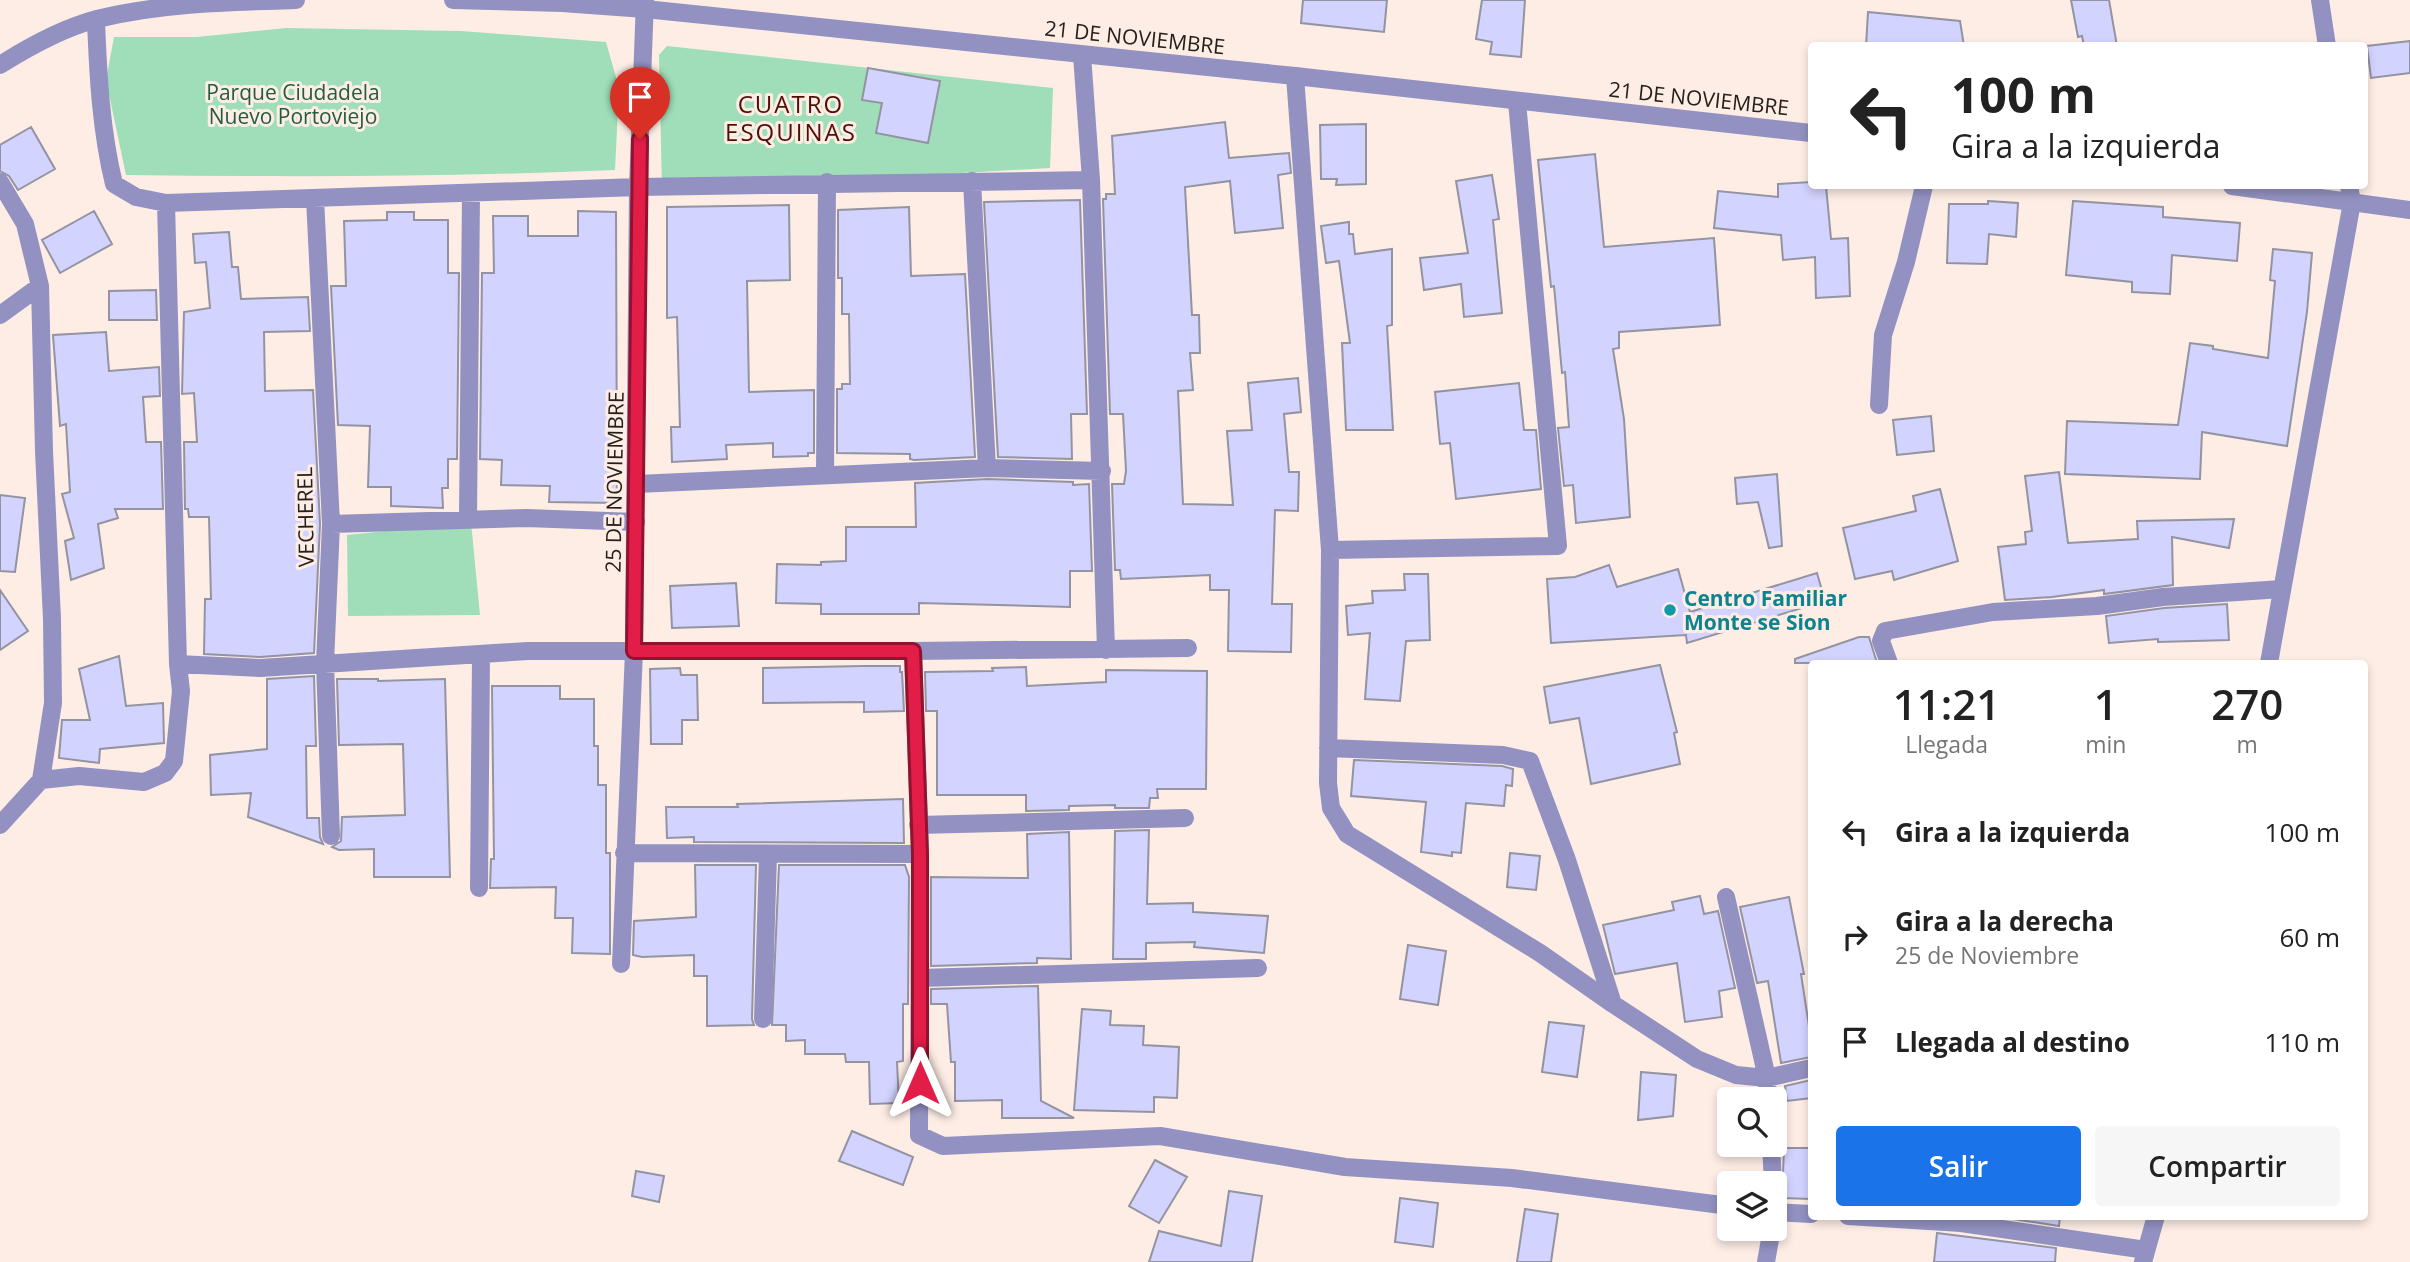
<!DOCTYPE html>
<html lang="es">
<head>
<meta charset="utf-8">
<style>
	body { margin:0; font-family:"Open Sans",sans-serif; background:#f6f6f6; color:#222; height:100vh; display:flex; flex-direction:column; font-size:26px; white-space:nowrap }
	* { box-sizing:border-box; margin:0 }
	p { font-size:23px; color:#767676 }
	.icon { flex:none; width:38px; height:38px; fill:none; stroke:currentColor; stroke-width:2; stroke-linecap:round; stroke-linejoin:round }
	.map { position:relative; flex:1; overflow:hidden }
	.drawer { position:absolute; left:1808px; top:660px; width:560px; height:560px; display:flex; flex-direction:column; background:#fff; border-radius:7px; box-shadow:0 4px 10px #0003 }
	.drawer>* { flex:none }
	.banner { position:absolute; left:1808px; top:42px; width:560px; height:147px; border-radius:7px; box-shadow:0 4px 10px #0003; background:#fff; color:#222; overflow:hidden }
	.fabs { position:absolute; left:1717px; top:1087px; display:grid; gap:14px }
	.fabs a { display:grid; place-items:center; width:70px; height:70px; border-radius:7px; background:#fff; box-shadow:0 4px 10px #0003; font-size:35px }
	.pin { position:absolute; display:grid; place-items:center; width:60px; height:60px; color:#fff; margin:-72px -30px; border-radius:50% 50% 50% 0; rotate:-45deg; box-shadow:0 0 7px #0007 }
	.pin .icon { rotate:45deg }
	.me { position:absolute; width:77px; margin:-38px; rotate:0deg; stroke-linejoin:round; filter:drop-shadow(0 0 5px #0008) }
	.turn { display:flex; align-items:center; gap:24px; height:147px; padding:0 28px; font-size:32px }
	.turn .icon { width:91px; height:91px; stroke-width:2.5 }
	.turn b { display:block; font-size:49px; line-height:60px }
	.eta { display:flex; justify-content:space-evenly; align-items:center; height:119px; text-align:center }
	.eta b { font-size:42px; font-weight:600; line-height:49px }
	.cta { display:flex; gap:14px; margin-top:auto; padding:14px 28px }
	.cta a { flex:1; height:80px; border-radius:7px; background:#1a73e8; color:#fff; font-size:28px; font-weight:600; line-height:80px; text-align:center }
	.cta a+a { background:#f6f6f6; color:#222 }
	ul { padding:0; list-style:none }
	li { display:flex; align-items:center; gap:21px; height:105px; padding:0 28px }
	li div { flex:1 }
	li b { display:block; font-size:26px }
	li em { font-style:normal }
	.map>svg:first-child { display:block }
	.green { fill:#9fdeb9 }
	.building { fill:#d3d3ff; stroke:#9393a1; stroke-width:2 }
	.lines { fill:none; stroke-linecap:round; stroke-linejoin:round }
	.minor { stroke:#9291c1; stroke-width:18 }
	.tertiary { stroke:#9291c1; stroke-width:18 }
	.route-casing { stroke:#92132f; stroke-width:18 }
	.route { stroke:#e11d48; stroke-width:12 }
	.culture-dot { fill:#0f9aa8; stroke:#fdede5; stroke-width:2.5 }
	.labels { text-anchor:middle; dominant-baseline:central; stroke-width:6; stroke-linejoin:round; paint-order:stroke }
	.street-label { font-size:21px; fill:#26201d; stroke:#fdede5 }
	.park-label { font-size:21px; fill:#235c3f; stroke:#fdede5 }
	.culture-label { font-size:21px; font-weight:bold; fill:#0d838f; stroke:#fdede5; text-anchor:start }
	.quarter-label { font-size:24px; letter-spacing:2px; fill:#510e04; stroke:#fdede5 }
</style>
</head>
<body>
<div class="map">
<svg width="2410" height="1262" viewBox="0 0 2410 1262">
	<rect width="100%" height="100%" fill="#fdede5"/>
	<path class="green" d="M286,28L461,31L606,42L619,88L615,170C452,177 289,177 126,175L106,80L114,37H197Z
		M667,46L1053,88L1050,168L662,190L659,55Z
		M471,522L480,615L348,616L347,535Z"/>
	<path class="building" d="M1303,0H1387L1384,32L1301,23Z
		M1482,0H1525L1521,57L1490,54L1492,42L1476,39Z
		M2071,0H2109L2117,46H2084L2082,36L2078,37Z
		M1868,12L1960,21L1964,46H1866Z
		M2410,41V73L2371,78L2367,46Z
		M868,68L940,81L928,143L876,133L882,103L862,100Z
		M1225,122L1229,158L1289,153L1291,173L1278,175L1283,228L1235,233L1230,181L1185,187L1192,315H1199L1200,353H1190L1193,390L1178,391L1183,504L1233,505L1227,431L1252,430L1248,383L1298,378L1301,412L1284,414L1289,472H1299L1298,511L1275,510L1272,604H1292L1291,652L1228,651L1229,590H1210V575L1121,579L1120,570H1115L1112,484H1124L1126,471L1123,414H1110L1103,199H1106V194H1115L1112,136Z
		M1366,124V184L1336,185L1337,179H1321L1320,125Z
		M31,127L55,169L18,190L9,176L0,171V145Z
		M1595,154L1604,247L1714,238L1720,325L1619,332V348L1613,349L1624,419L1630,517L1576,523L1573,485L1564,486L1558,428L1569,427L1565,372L1562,373L1554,286L1551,287L1538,160Z
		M1492,175L1499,219L1493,220L1502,313L1464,317L1461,284L1424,290L1420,258L1468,253L1456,181Z
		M1811,182V186H1826L1831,239L1848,238L1850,296L1816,298L1815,257L1783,260L1781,235L1714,228L1718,191L1778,197V184Z
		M1080,200L1087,414H1071L1072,459L998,457L984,202Z
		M1988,201L2018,203L2016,237L1989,234L1987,264L1947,263L1949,204H1988Z
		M2073,201L2163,207V217L2240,223L2237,261L2172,255L2170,294L2132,292V282L2066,275Z
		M789,205L790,280L747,281L749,392L814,390V453H808V456L773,457V443L726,445L727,459L672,462L671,427H680L677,317L667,318V207Z
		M909,207L911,276L965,274L975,457L914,460L910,459V454L837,453V389H842V384H850L849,314H842V278H838V210Z
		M94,211L112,244L60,273L42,240Z
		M578,211L616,212L617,503L549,502L550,486L501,485L502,460L480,459L482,273H494L493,216H528V236H578Z
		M387,212H414V220H448V273H459L457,459H448V488H442L443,508L391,506V487H368L370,426L338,425L331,286H346L344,221L387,220Z
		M1349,222V234H1353L1355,254L1392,249V325L1387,326L1393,430H1346L1342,343H1350L1339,261L1326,263L1321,226Z
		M229,232L232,267H238L241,299L308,297L310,331L264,332L265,391L313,390L320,524L314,653L260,657L204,654L205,599H211L209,517H189L188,509H185L184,442H197L194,393L182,394L184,312L210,308L206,262L195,263L193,234Z
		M2273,249L2312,253L2307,312L2287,446L2202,432L2200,479L2065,474L2067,421L2178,425L2190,343L2213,346V349L2268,358L2275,281L2270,280Z
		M156,290L157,320H109V291Z
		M106,332L109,371L159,367L160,396L143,397L146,442H161L163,509H115L118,518L98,524L104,568L71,580L65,541L74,538L62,494L70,492L66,424L60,426L53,335Z
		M1519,383L1524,430H1536L1541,489L1456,499L1450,443L1440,444L1435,392Z
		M1931,416L1934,451L1897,455L1893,420Z
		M2059,472L2068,543L2138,539L2137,521L2234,519L2229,548L2172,537L2173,585L2104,594V590L2052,597L2005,600L1998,547L2026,544L2025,532L2032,531L2025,476Z
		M1777,474L1782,546L1769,548L1758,502L1737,504L1735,478Z
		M987,479L1073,482V485L1089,484L1092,571H1070V607L919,603V614H821V604L776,603L777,564L821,565V562L846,561V527H916L915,483Z
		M1940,489L1958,561L1894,580L1892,571L1855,579L1843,528L1916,511L1913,496Z
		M0,495L25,498L15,572L0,571Z
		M1609,565L1617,587L1678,569L1690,612L1817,573L1825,601L1687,643L1686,635L1551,643L1547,579L1575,577Z
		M1404,574H1428L1430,640L1406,641L1400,701L1365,699L1370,633L1348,635L1346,606L1373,603L1372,591L1405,590Z
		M736,583L739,626L672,628L670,586Z
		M0,590L28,631L0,650Z
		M2227,604L2229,640L2158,642V639L2109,643L2106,616L2164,608Z
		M1859,637H1869L1877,663H1795V659Z
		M119,656L126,706L163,703L164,743L100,749L99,763L59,758L62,720H90L79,669Z
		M1660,665L1677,732L1674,733L1680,764L1591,784L1579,718L1550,723L1544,687Z
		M863,666H900V672H902L904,711L864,712V702L763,703V668Z
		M1026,667L1027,686L1106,682V670L1207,671L1206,789H1157L1158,798H1150L1149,808H1115V805L1069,806V810L1026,811V795H937V711H926L925,672L993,671L992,668Z
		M680,668L681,675H697L698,720H682V744H651L650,669Z
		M314,676L316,746H306L307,818H319L320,837L323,844L248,817L251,793L211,795L210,755L267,749V679Z
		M337,679H378V681L445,679L450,877H374V849L339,850L332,847L341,841L342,817L405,815L403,744L339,745Z
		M492,686H560V699H594V746H598V785H606V853H610V954L572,953L573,918H555L556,887L490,888L491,859H494Z
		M1354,760L1502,766L1513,769L1512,786L1506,785L1504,806L1466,803L1461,853L1452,852V856L1421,852L1426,802L1351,796Z
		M903,799L904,843L694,842V837L667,838L666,807H738L737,804Z
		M1149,830L1147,904L1193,903V912L1268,916L1264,953L1194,947L1195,942L1146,943V959H1113L1115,831Z
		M1069,832L1071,959L1037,958V963L931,966V877L1028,878L1027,834Z
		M1510,853L1540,856L1536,890L1507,887Z
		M695,865H756L752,1019L754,1025L707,1026V976H694V955L642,957L633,955L634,921L696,917Z
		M779,865H905L909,877L908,1004H903V1061L897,1062L899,1103L870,1104L869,1062H846L845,1054H805V1040L786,1041V1025H772Z
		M1700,896L1704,914L1718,911L1735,988L1719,991L1722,1017L1685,1022L1677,963L1615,974L1603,925L1674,910L1672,902Z
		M1789,897L1804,974H1801L1811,1039V1057L1781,1063L1768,981L1757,983L1740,907Z
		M1408,945L1446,951L1438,1005L1400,999Z
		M1038,986L1041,1101L1074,1118H1002V1100L955,1101V1062H951L947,1004H931V989Z
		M1082,1009L1111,1011L1110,1025L1144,1026L1143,1045L1179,1047L1177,1098L1154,1097V1112L1074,1110Z
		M1549,1022L1584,1026L1577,1077L1542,1072Z
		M1641,1072L1676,1075L1673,1116L1638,1120Z
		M1811,1080V1098L1787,1101L1785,1086Z
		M852,1131L913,1157L903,1185L839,1161Z
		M1784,1148H1811V1199L1782,1198Z
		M1155,1160L1187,1177L1159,1223L1129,1206Z
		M636,1171L664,1176L659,1202L632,1196Z
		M1229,1191L1262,1196L1252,1262H1149L1159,1231L1221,1246Z
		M1400,1198L1438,1203L1433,1247L1395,1242Z
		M1525,1209L1558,1214L1551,1262H1517Z
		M1994,1216H2060L2059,1226Z
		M1937,1233L2056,1248L2055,1262H1934Z"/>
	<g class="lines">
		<path class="minor" d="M96,20C98,75 101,131 114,184L136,197L166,203L638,187L1091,180
			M1082,55L1091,180L1106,650
			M1295,76L1330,550L1328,783L1331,808L1347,834L1540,953L1613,1004L1697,1059L1736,1075L1767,1078L1811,1068
			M972,181L987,468
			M0,182L25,224L40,286L44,451L52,619L53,703L41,780
			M315,198L331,524L325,663L331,836
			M0,315L40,286
			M1879,405L1883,335L1906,262L1924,186
			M825,475L827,182
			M637,484L987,468L1102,471
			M468,518L471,194
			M331,524L526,518L636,522
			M1330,550L1558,546L1517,102
			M913,651L920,854L919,1135L943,1146L1160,1136L1345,1167L1512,1178L1729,1206
			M1889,663L1881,641L1885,631L1993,612L2097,606L2163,597L2282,589
			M178,664L260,668L528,651H913L1188,648
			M1328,748L1503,755L1530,761L1567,860L1613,1004
			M0,825L41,780L79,776L144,782L165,773L174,761L181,691L178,664L166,203
			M918,825L1185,818
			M624,853L920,854
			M479,888L481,655
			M1726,897L1767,1078L1768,1099
			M621,964L634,651L638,187L645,0
			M920,978L1258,968
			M763,1019L768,855
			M1771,1144L1773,1183
			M1774,1210L1775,1212L1811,1214
			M1848,1216L1961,1223L2146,1250
			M1766,1262L1772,1228"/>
		<path class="tertiary" d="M453,0L562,3L645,9L1295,76L1811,133
			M2320,0L2327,46
			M0,65C30,46 63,28 97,19C162,3 230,2 296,0
			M2232,186L2410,210
			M2269,663L2352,202L2349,186
			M2143,1262L2156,1216"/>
	</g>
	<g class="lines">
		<g class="route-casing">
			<path id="route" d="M640,139L634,651H913L920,854V1083"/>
		</g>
		<use href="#route" class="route"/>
	</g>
	<circle class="culture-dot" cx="1670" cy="610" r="7"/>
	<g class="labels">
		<g class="street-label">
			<text transform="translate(1135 37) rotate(6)">21 DE NOVIEMBRE</text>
			<text transform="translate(1699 98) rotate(6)">21 DE NOVIEMBRE</text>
			<text transform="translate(614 482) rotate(-89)">25 DE NOVIEMBRE</text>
			<text transform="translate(305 517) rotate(-91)">VECHEREL</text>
		</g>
		<g class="park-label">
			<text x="293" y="92">Parque Ciudadela<tspan x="293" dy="24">Nuevo Portoviejo</tspan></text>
		</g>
		<g class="culture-label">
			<text x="1684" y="598">Centro Familiar<tspan x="1684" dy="24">Monte se Sion</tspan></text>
		</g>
		<g class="quarter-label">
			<text x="791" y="103">CUATRO<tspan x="791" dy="28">ESQUINAS</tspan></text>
		</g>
	</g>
</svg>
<div class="fabs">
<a><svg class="icon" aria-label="search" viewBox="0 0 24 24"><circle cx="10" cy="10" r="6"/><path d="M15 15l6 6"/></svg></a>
<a><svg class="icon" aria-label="layers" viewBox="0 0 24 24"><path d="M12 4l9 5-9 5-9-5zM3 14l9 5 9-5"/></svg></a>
</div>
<div class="pin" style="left:640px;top:139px;background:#d93025"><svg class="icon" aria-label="arrive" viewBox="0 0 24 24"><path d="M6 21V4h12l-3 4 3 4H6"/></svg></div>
<svg class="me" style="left:920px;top:1083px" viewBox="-20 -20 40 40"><path d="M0-17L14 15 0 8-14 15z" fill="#e11d48" stroke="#fff" stroke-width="4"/></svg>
<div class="banner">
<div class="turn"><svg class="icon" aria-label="left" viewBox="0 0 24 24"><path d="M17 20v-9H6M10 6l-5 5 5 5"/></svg><div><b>100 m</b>Gira a la izquierda</div></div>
</div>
<section class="drawer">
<div class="eta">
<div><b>11:21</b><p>Llegada</p></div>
<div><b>1</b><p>min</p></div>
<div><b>270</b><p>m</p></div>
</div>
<ul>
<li><svg class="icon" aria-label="left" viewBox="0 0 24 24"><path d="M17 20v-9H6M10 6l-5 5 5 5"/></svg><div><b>Gira a la izquierda</b></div><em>100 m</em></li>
<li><svg class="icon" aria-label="right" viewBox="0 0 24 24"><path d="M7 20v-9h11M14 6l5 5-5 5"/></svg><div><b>Gira a la derecha</b><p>25 de Noviembre</p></div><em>60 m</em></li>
<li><svg class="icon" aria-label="arrive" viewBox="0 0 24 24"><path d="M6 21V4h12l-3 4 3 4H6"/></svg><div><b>Llegada al destino</b></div><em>110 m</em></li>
</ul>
<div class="cta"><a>Salir</a><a>Compartir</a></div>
</section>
</div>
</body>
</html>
